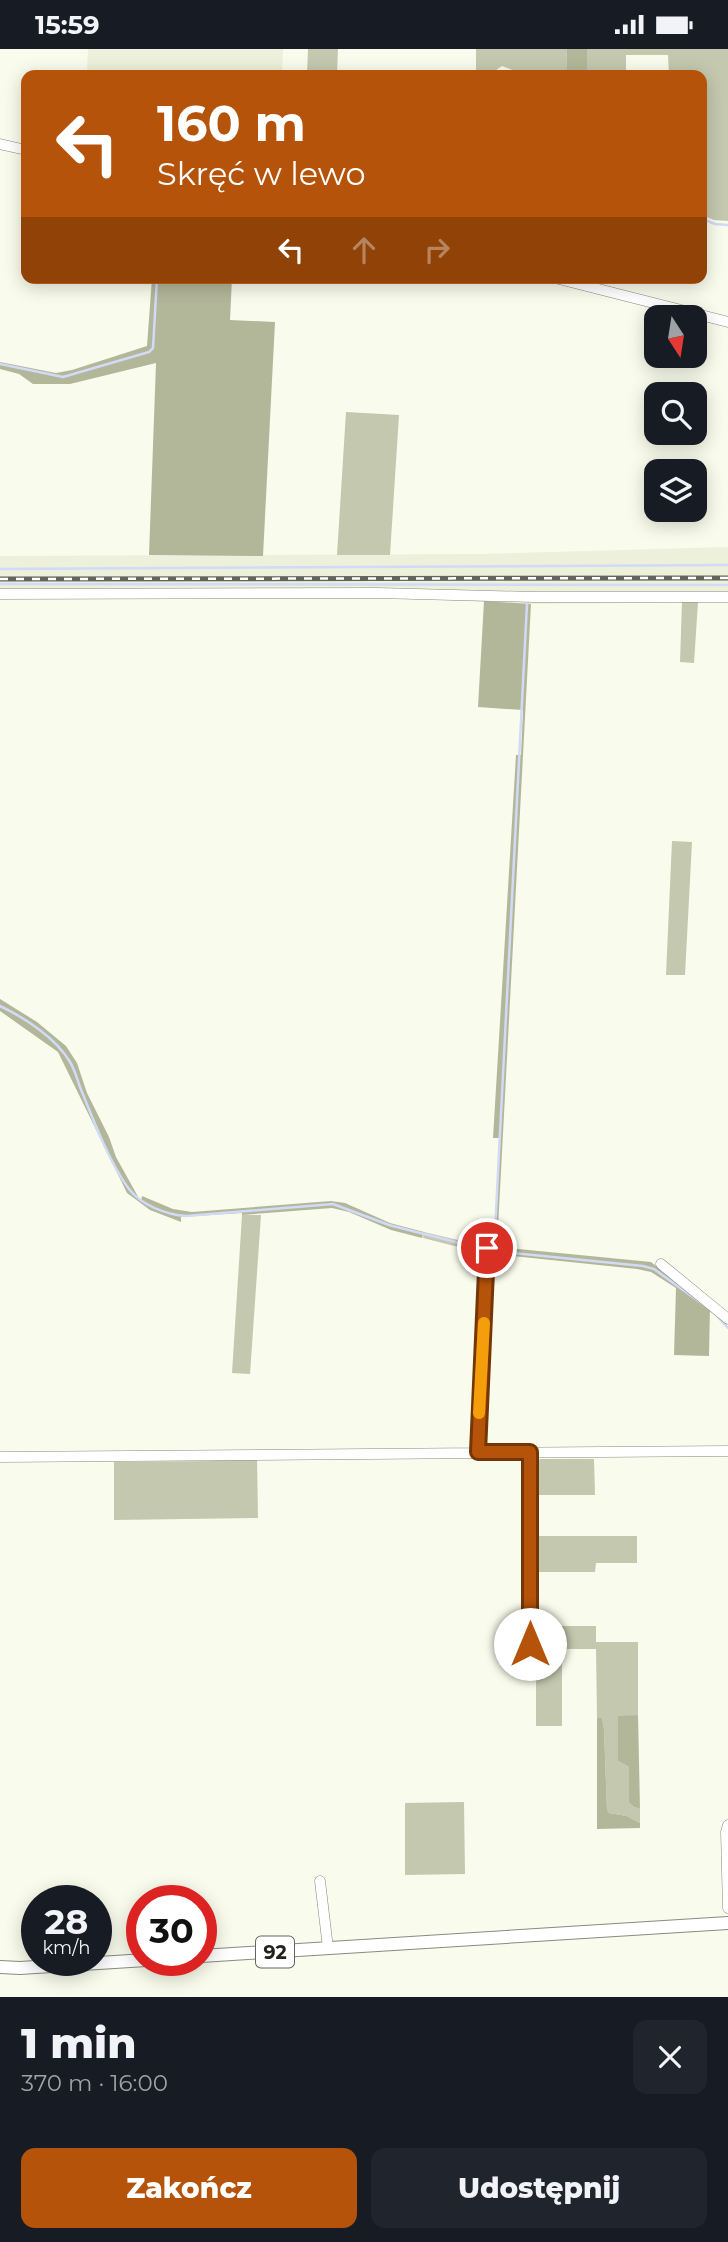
<!DOCTYPE html>
<html lang="pl">
<head>
<meta charset="utf-8">
<style>
	body { margin:0; font-family:Montserrat,sans-serif; background:#20242c; color:#f1f3f6; height:100vh; display:flex; flex-direction:column; font-size:26px; white-space:nowrap }
	* { box-sizing:border-box; margin:0 }
	p { font-size:23px; color:#9ea1a6 }
	.icon { flex:none; width:38px; height:38px; fill:none; stroke:currentColor; stroke-width:2; stroke-linecap:round; stroke-linejoin:round }
	.map { position:relative; height:1948px; overflow:hidden }
	.sheet { display:flex; flex-direction:column; background:#171b24; flex:1 }
	.sheet>* { flex:none }
	.hud { position:absolute; left:21px; top:21px; width:686px; height:214px; border-radius:14px; box-shadow:0 4px 18px #0003; background:#b45309; color:#fff; overflow:hidden }
	.needle { width:46px; rotate:168deg }
	.tools { position:absolute; left:644px; top:256px; display:grid; gap:14px }
	.tools a { display:grid; place-items:center; width:63px; height:63px; border-radius:14px; background:#171b24; box-shadow:0 4px 18px #0003; font-size:35px }
	.speed { position:absolute; left:21px; top:1836px; display:flex; gap:14px; font-size:35px; font-weight:700; text-align:center }
	.speed>* { display:grid; place-content:center; width:91px; height:91px; border-radius:50%; background:#171b24; box-shadow:0 4px 18px #0003; line-height:1 }
	.speed small { font-size:18px; font-weight:400 }
	.speed .limit { border:10px solid #d22; background:#fff; color:#111 }
	.pin { position:absolute; display:grid; place-items:center; width:60px; height:60px; color:#fff; margin:-30px; border:4px solid #fff; border-radius:50%; box-shadow:0 2px 7px #0007 }
	.me { position:absolute; width:77px; margin:-38px; rotate:0deg; stroke-linejoin:round; filter:drop-shadow(0 0 5px #0008) }
	.turn { display:flex; align-items:center; gap:24px; height:147px; padding:0 21px; font-size:32px }
	.turn .icon { width:91px; height:91px; stroke-width:2.5 }
	.turn b { display:block; font-size:49px; line-height:60px }
	.lanes { display:flex; align-items:center; height:66px; padding:0 21px; background:#0003; justify-content:center; gap:35px; direction:ltr }
	.lanes .off { opacity:.35 }
	.round { display:grid; place-items:center; flex:none; width:74px; height:74px; border-radius:14px; background:#20242c }
	.head { display:flex; align-items:center; justify-content:space-between; height:119px; padding:0 21px }
	h1 { font-size:42px; font-weight:800; line-height:52px }
	.cta { display:flex; gap:14px; margin-top:auto; padding:14px 21px }
	.cta a { flex:1; height:80px; border-radius:14px; background:#b45309; color:#fff; font-size:28px; font-weight:800; line-height:80px; text-align:center }
	.cta a+a { background:#20242c; color:#f1f3f6 }
	.status { display:flex; justify-content:space-between; align-items:center; height:49px; padding:0 35px; background:#171b24; direction:ltr }
	.status svg { height:19px; fill:currentColor }
	.map>svg:first-child { display:block }
	.built { fill:#edf0da }
	.green { fill:#c4c8af }
	.forest { fill:#b3b799 }
	.lines { fill:none; stroke-linecap:round; stroke-linejoin:round }
	.stream { stroke:#d1daf7; stroke-width:2.5 }
	.minor-casing { stroke:#898b7e; stroke-width:11 }
	.major-casing { stroke:#898b7e; stroke-width:14 }
	.minor { stroke:#fff; stroke-width:10 }
	.major { stroke:#fff; stroke-width:12 }
	.rail-casing { stroke:#63645b; stroke-width:5 }
	.rail { stroke:#fff; stroke-width:2.5; stroke-dasharray:8; stroke-linecap:butt }
	.route-casing { stroke:#753606; stroke-width:18 }
	.route { stroke:#b45309; stroke-width:12 }
	.slow { stroke:#f59e0b; stroke-width:12 }
	.labels { text-anchor:middle; dominant-baseline:central; stroke-width:7; stroke-linejoin:round; paint-order:stroke }
	.shield { fill:#fff; stroke:#646561; stroke-width:2 }
	.shield-label { font-size:19px; font-weight:bold; fill:#22231d }
</style>
</head>
<body>
<div class="status"><b>15:59</b><svg viewBox="0 0 49 12"><path d="M0 12V9h3v3zM5 12V6h3v6zM10 12V3h3v9zM15 12V0h3v12zM26 1h20v11H26zM47 4h2v5h-2z"/></svg></div>
<div class="map">
<svg width="728" height="1948" viewBox="0 0 728 1948">
	<rect width="100%" height="100%" fill="#f9fbec"/>
	<path class="built" d="M88,0H283L282,26H87Z
		M728,498V553L531,555L374,548H0V507L480,505Z"/>
	<path class="green" d="M308,0H338L337,26H307Z
		M476,0H567L566,26H526L502,17L489,26H476Z
		M587,0H728V172L714,171L702,166V26H669L668,6H626V26H587Z
		M346,363L399,366L390,506H337Z
		M682,553H698L694,614L680,613Z
		M672,792L692,793L685,926H666Z
		M242,1166H261L250,1325L232,1324Z
		M424,1183L483,1197L482,1204L423,1189Z
		M257,1408L258,1469L114,1471V1413L211,1412V1409Z
		M540,1410H594L595,1446H534V1416Z
		M535,1487H637V1514H596L595,1523H535Z
		M536,1577H596V1593H638V1666L619,1668L618,1712L629,1718V1752L634,1758L640,1760V1774L627,1767L609,1764L607,1761L604,1680L602,1669H597L596,1600H562V1677H536Z
		M464,1753L465,1825L405,1826V1754Z"/>
	<path class="forest" d="M567,0H587V26H566Z
		M152,229H232L230,271L275,273L263,507L149,506L156,314L70,335H33L19,325L0,320V313L56,324L72,321L147,297Z
		M484,552L531,555L497,1198L651,1213L710,1258L709,1307L674,1306L676,1239L651,1223L637,1220L494,1205L493,1201H490V1198L494,1197L499,1089H493L516,706H521L523,661L478,658Z
		M0,950L37,973L66,997L77,1014L87,1044L109,1088L116,1108L141,1153L142,1147L173,1160L192,1163L331,1152L345,1154L390,1174L424,1183L422,1189L391,1181L349,1163L332,1159L242,1166V1164L181,1168V1173L150,1161L127,1144L58,1003L0,962Z
		M638,1666L640,1760L634,1758L629,1753V1718L618,1712V1667Z
		M597,1669H602L604,1680L607,1761L609,1764L627,1767L640,1774V1779L597,1780Z"/>
	<g class="lines">
		<path class="stream" d="M703,170L715,175L728,176
			M0,315L63,328L149,303L153,299L157,229
			M0,520L728,516
			M0,535L728,536
			M0,957C25,969 56,989 70,1013C75,1021 77,1030 80,1038C92,1068 110,1115 129,1140C141,1156 167,1166 186,1167L333,1155L389,1176L483,1200
			M494,1202L527,555
			M494,1202L643,1217L654,1220L708,1259
			M718,1268L728,1279"/>
		<g class="minor-casing">
			<path id="minor" d="M0,95L26,101
				M555,229L728,273
				M0,545L378,544L533,548H728
				M661,1215L728,1270
				M478,1403L487,1199
				M530,1403V1595
				M0,1408L728,1402
				M728,1776L726,1783L728,1859
				M320,1832L328,1899"/>
		</g>
		<g class="major-casing">
			<path id="major" d="M201,1907L728,1874
				M0,1918L20,1919L146,1911"/>
		</g>
		<use href="#minor" class="minor"/>
		<use href="#major" class="major"/>
		<g class="rail-casing">
			<path id="rail" d="M0,530L728,529"/>
		</g>
		<use href="#rail" class="rail"/>
	</g>
	<g class="lines">
		<g class="route-casing">
			<path id="route" d="M487,1199L478,1403H530V1595"/>
		</g>
		<use href="#route" class="route"/>
		<path class="slow" d="M479,1364L484,1274"/>
	</g>
	<g class="labels">
		<rect class="shield" x="256" y="1887.5" width="38" height="31" rx="5"/>
		<g class="shield-label">
			<text x="275" y="1903">92</text>
		</g>
	</g>
</svg>
<div class="tools">
<a><svg class="needle" viewBox="-14 -14 28 28"><path d="M0-13l5 13h-10z" fill="#e53935"/><path d="M0 13l5-13h-10z" fill="#9ea1a6"/></svg></a>
<a><svg class="icon" aria-label="search" viewBox="0 0 24 24"><circle cx="10" cy="10" r="6"/><path d="M15 15l6 6"/></svg></a>
<a><svg class="icon" aria-label="layers" viewBox="0 0 24 24"><path d="M12 4l9 5-9 5-9-5zM3 14l9 5 9-5"/></svg></a>
</div>
<div class="speed"><div>28<small>km/h</small></div><div class="limit">30</div></div>
<div class="pin" style="left:487px;top:1199px;background:#d93025"><svg class="icon" aria-label="arrive" viewBox="0 0 24 24"><path d="M6 21V4h12l-3 4 3 4H6"/></svg></div>
<svg class="me" style="left:530px;top:1595px" viewBox="-20 -20 40 40"><circle r="19" fill="#fff"/><path d="M0-13L10 11 0 6-10 11z" fill="#b45309"/></svg>
<div class="hud">
<div class="turn"><svg class="icon" aria-label="left" viewBox="0 0 24 24"><path d="M17 20v-9H6M10 6l-5 5 5 5"/></svg><div><b>160 m</b>Skręć w lewo</div></div>
<div class="lanes"><svg class="icon" aria-label="left" viewBox="0 0 24 24"><path d="M17 20v-9H6M10 6l-5 5 5 5"/></svg><svg class="icon off" aria-label="ahead" viewBox="0 0 24 24"><path d="M12 20V5M6 11l6-6 6 6"/></svg><svg class="icon off" aria-label="right" viewBox="0 0 24 24"><path d="M7 20v-9h11M14 6l5 5-5 5"/></svg></div>
</div>
</div>
<section class="sheet">
<div class="head"><div><h1>1 min</h1><p>370 m · 16:00</p></div><a class="round"><svg class="icon" aria-label="close" viewBox="0 0 24 24"><path d="M6 6l12 12M18 6L6 18"/></svg></a></div>
<div class="cta"><a>Zakończ</a><a>Udostępnij</a></div>
</section>
</body>
</html>
